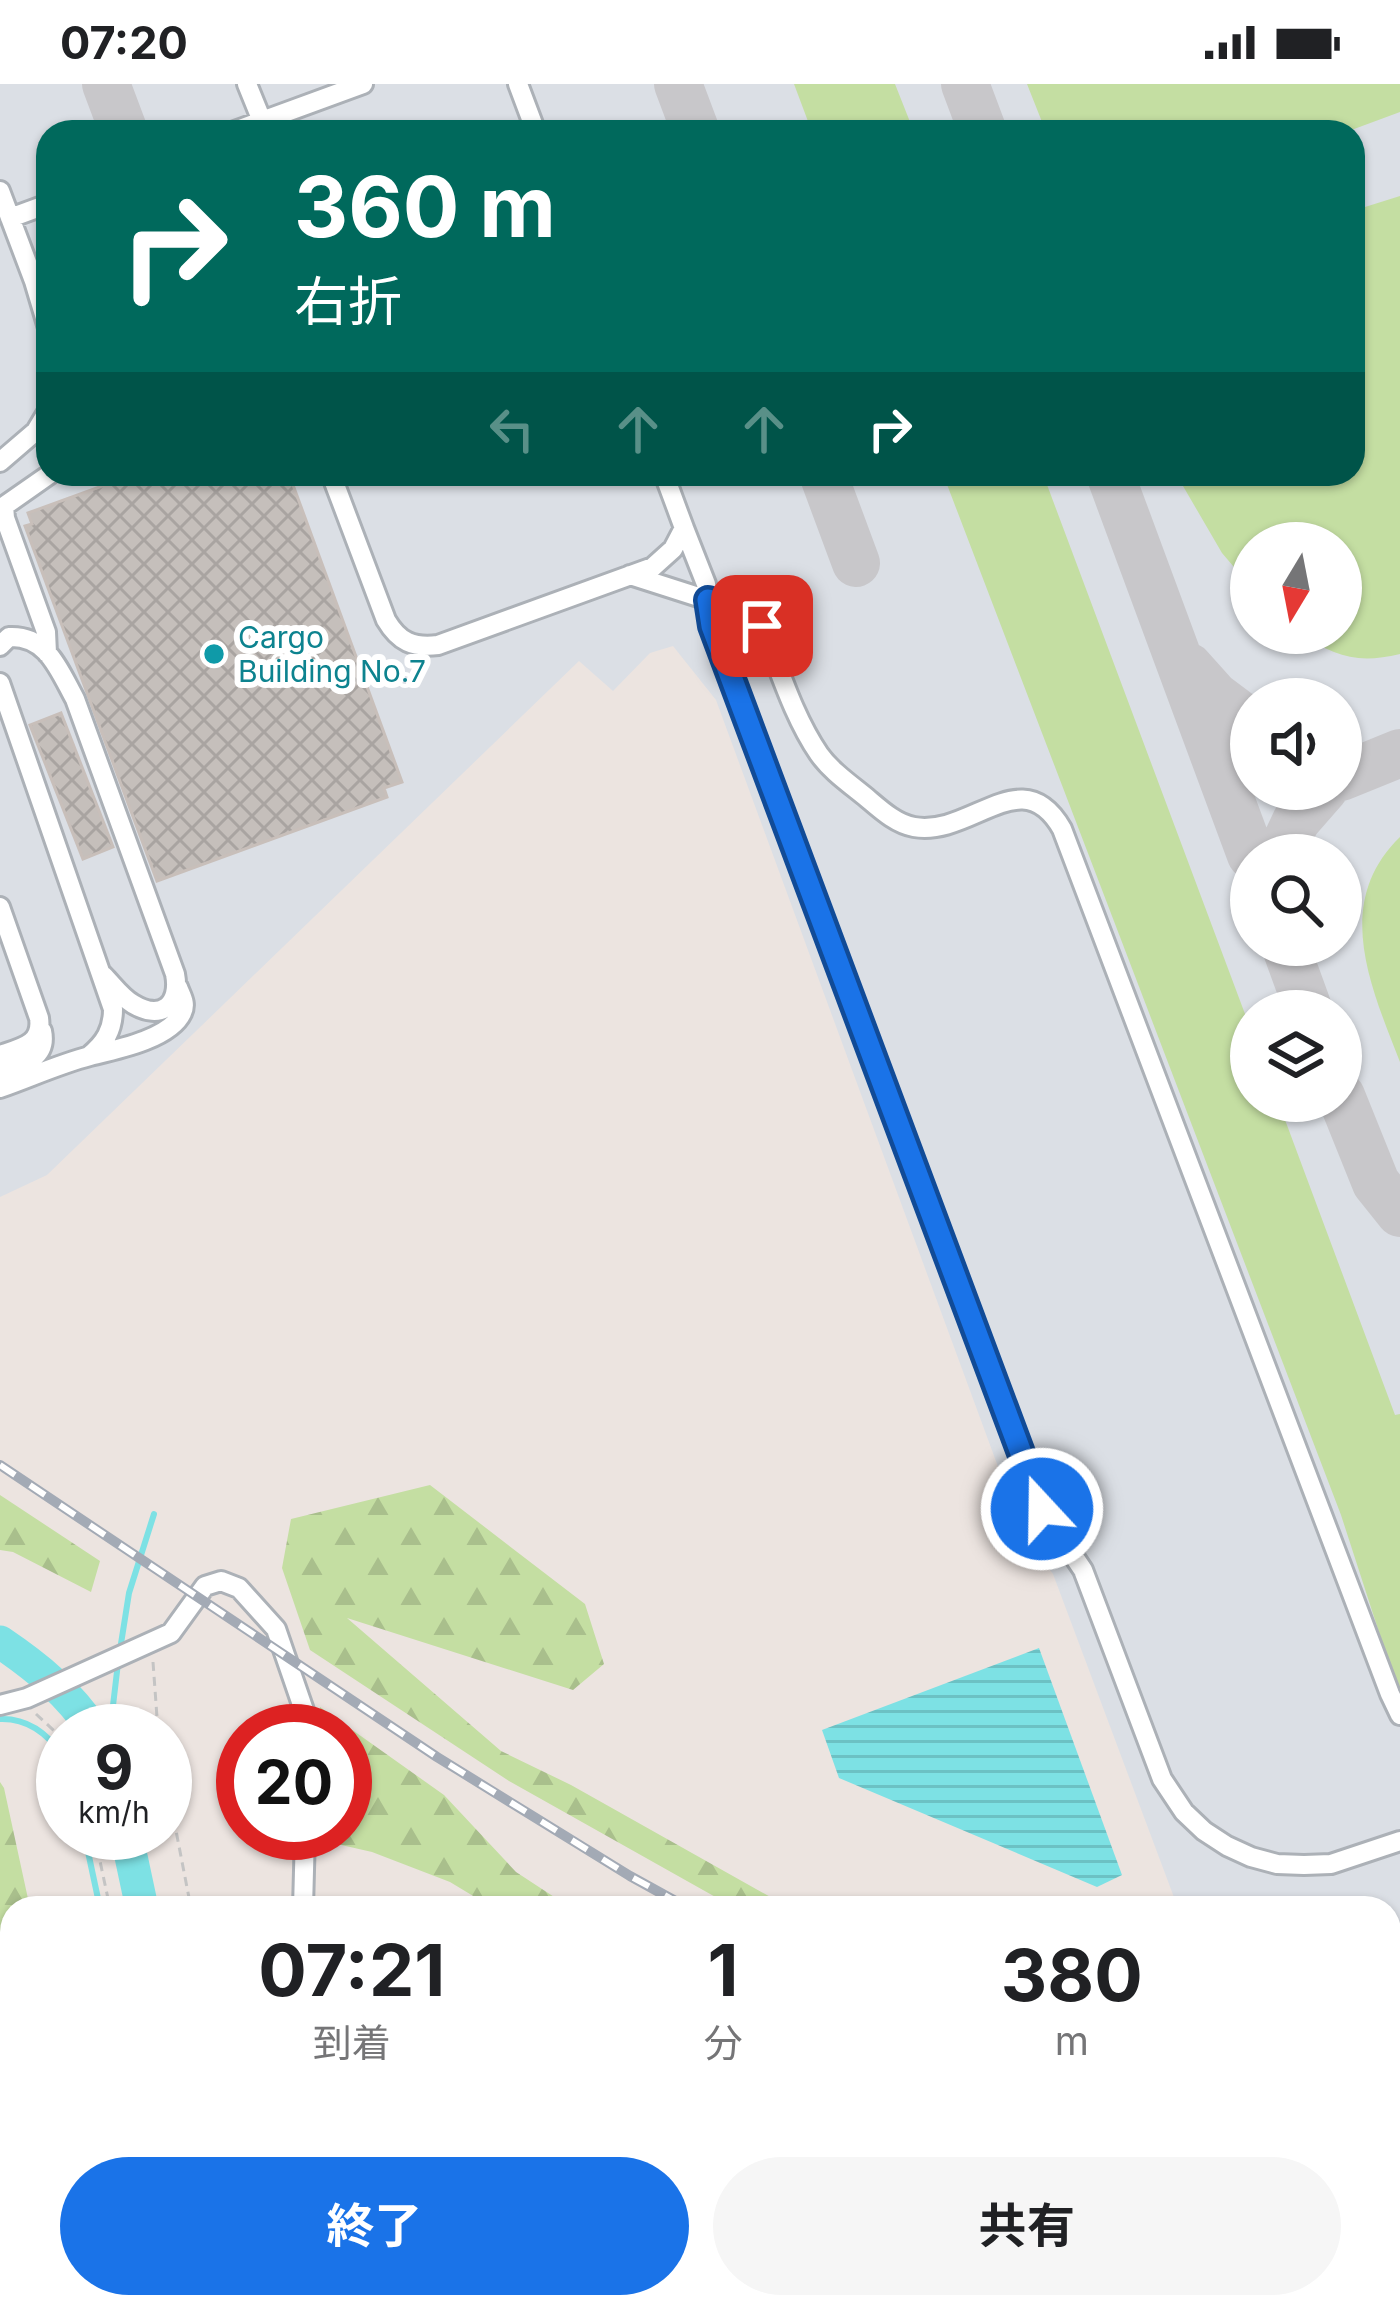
<!DOCTYPE html>
<html lang="ja">
<head>
<meta charset="utf-8">
<style>
	body { margin:0; font-family:Inter,"Noto Sans JP",sans-serif; background:#f6f6f6; color:#202124; height:100vh; display:flex; flex-direction:column; font-size:45px; white-space:nowrap }
	* { box-sizing:border-box; margin:0 }
	p { font-size:39px; color:#757577 }
	.icon { flex:none; width:66px; height:66px; fill:none; stroke:currentColor; stroke-width:2; stroke-linecap:round; stroke-linejoin:round }
	.map { position:relative; flex:1; overflow:hidden }
	.sheet { position:absolute; left:0px; top:1812px; width:1401px; height:423px; display:flex; flex-direction:column; background:#fff; border-radius:36px 36px 0 0; box-shadow:0 3px 9px #0004 }
	.sheet>* { flex:none }
	.top-card { position:absolute; left:36px; top:36px; width:1329px; height:366px; border-radius:36px; box-shadow:0 3px 9px #0004; background:#00695c; color:#fff; overflow:hidden }
	.needle { width:78px; rotate:190deg }
	.controls { position:absolute; left:1230px; top:438px; display:grid; gap:24px }
	.controls a { display:grid; place-items:center; width:132px; height:132px; border-radius:50%; background:#fff; box-shadow:0 3px 9px #0004; font-size:60px }
	.speed { position:absolute; left:36px; top:1620px; display:flex; gap:24px; font-size:60px; font-weight:700; text-align:center }
	.speed>* { display:grid; place-content:center; width:156px; height:156px; border-radius:50%; background:#fff; box-shadow:0 3px 9px #0004; line-height:1 }
	.speed small { font-size:30px; font-weight:400 }
	.speed .limit { border:18px solid #d22; background:#fff; color:#111 }
	.pin { position:absolute; display:grid; place-items:center; width:102px; height:102px; color:#fff; margin:-51px; border-radius:24px; box-shadow:0 6px 18px #0006 }
	.me { position:absolute; width:132px; margin:-66px; rotate:339deg; stroke-linejoin:round; filter:drop-shadow(0 0 9px #0008) }
	.turn { display:flex; align-items:center; gap:42px; height:252px; padding:0 60px; font-size:54px }
	.turn .icon { width:156px; height:156px; stroke-width:2.5 }
	.turn b { display:block; font-size:84px; line-height:102px }
	.lanes { display:flex; align-items:center; height:114px; padding:0 60px; background:#0003; justify-content:center; gap:60px; direction:ltr }
	.lanes .off { opacity:.35 }
	.eta { display:flex; justify-content:space-evenly; align-items:center; height:204px; text-align:center }
	.eta b { font-size:72px; font-weight:700; line-height:84px }
	.button { display:flex; gap:24px; margin-top:auto; padding:24px 60px }
	.button a { flex:1; height:138px; border-radius:72px; background:#1a73e8; color:#fff; font-size:48px; font-weight:700; line-height:138px; text-align:center }
	.button a+a { background:#f6f6f6; color:#202124 }
	.status { display:flex; justify-content:space-between; align-items:center; height:84px; padding:0 60px; background:#fff; direction:ltr }
	.status svg { height:33px; fill:currentColor }
	.map>svg:first-child { display:block }
	.airport { fill:#dbdfe5; fill-rule:evenodd }
	.grass { fill:#c4dea2 }
	.forest { fill:url(#forest-firs) }
	.water { fill:url(#water-rules) }
	.lines { fill:none; stroke-linecap:round; stroke-linejoin:round }
	.stream { stroke:#7de1e4; stroke-width:6 }
	.river { stroke:#7de1e4; stroke-width:33 }
	.taxiway { stroke:#c8c7ca; stroke-width:48 }
	.building { fill:url(#building-cross-hatch); stroke:#c8bfba; stroke-width:3 }
	.minor-casing { stroke:#acb1b7; stroke-width:24 }
	.path { stroke:#c4c4c4; stroke-width:3; stroke-dasharray:9 6; stroke-linecap:butt }
	.minor { stroke:#fff; stroke-width:18 }
	.rail-casing { stroke:#a3aab5; stroke-width:10 }
	.rail { stroke:#fff; stroke-width:6; stroke-dasharray:18; stroke-linecap:butt }
	.route-casing { stroke:#114b97; stroke-width:30 }
	.route { stroke:#1a73e8; stroke-width:21 }
	.culture-dot { fill:#0f9aa8; stroke:#fff; stroke-width:4.5 }
	.labels { text-anchor:middle; dominant-baseline:central; stroke-width:12; stroke-linejoin:round; paint-order:stroke }
	.culture-label { font-size:30px; fill:#0d838f; stroke:#fff; text-anchor:start }
</style>
</head>
<body>
<div class="status"><b>07:20</b><svg viewBox="0 0 49 12"><path d="M0 12V9h3v3zM5 12V6h3v6zM10 12V3h3v9zM15 12V0h3v12zM26 1h20v11H26zM47 4h2v5h-2z"/></svg></div>
<div class="map">
<svg width="1400" height="2234" viewBox="0 0 1400 2234">
	<defs>
		<pattern id="forest-firs" width="22" height="20" patternUnits="userSpaceOnUse" patternTransform="scale(3)"><rect width="22" height="20" fill="#c4dea2"/><path d="M5 1l3.5 6h-7zM16 11l3.5 6h-7z" fill="#a9bf8c"/></pattern>
		<pattern id="water-rules" width="6" height="5" patternUnits="userSpaceOnUse" patternTransform="scale(3)"><rect width="6" height="5" fill="#7de1e4"/><path d="M0 2.5h6" fill="none" stroke="#6cc1c4"/></pattern>
		<pattern id="building-cross-hatch" width="8" height="8" patternUnits="userSpaceOnUse" patternTransform="scale(3)"><rect width="8" height="8" fill="#c5bfbb"/><path d="M0 0l8 8M0 8l8-8" fill="none" stroke="#a9a4a1"/></pattern>
	</defs>
	<rect width="100%" height="100%" fill="#ece4e0"/>
	<path class="airport" d="M0,0H1400V2073L1396,2072L1389,2054V1824H1305L1303,1820L1281,1824H1178L1053,1490L1022,1448L716,616L673,562L650,569L613,607L579,577L47,1091L0,1113ZM48,48H1353V390H48ZM1251,459H1341V549H1251ZM1251,615H1341V705H1251ZM1251,771H1341V861H1251ZM1251,927H1341V1017H1251Z"/>
	<path class="grass" d="M794,0H895L914,48H812Z
		M1027,0H1400V28L1346,48H1046Z
		M1353,88L1365,123L1400,112V570C1358,580 1335,573 1300,549H1341V459H1251V503L1222,469L1176,390H1353Z
		M943,390H1043L1251,946V1017H1278L1395,1331L1400,1330V1613L1341,1431Z
		M1400,753V978C1371,903 1332,819 1400,753Z"/>
	<path class="forest" d="M430,1401L585,1520L604,1580L573,1606L347,1534L501,1667L571,1701L790,1824H735L509,1697L310,1566L282,1484L291,1435Z
		M0,1411L100,1477L91,1508L13,1468L0,1466Z
		M320,1623L444,1711L516,1788L571,1824H493L450,1798L372,1768L315,1755V1749H345V1647H319Z
		M0,1698L4,1704L30,1824H12V2223H101L100,2234H0Z
		M836,2223H1000L1006,2234H835Z
		M1124,2223H1365L1369,2234H1124Z"/>
	<path class="water" d="M1039,1564L1122,1791L1097,1803L839,1694L822,1646Z"/>
	<g class="lines">
		<path class="stream" d="M120,1566L129,1509L154,1430
			M0,1635C28,1634 48,1650 63,1672
			M110,1647L118,1579
			M84,1749L100,1824
			M175,2223L177,2234"/>
		<path class="river" d="M0,1558C37,1583 69,1609 94,1647
			M126,1749L142,1824
			M226,2223L229,2234"/>
		<path class="taxiway" d="M106,0L124,48
			M678,0L696,48
			M965,0L983,48
			M823,390L856,479
			M1110,390L1251,771
			M1189,583L1215,612L1251,639
			M1341,693L1400,669
			M1280,771L1296,737L1324,705
			M1285,861L1309,927
			M1341,1012L1376,1099L1400,1129"/>
	</g>
	<path class="building" d="M135,390H289L402,698L384,704L387,713L157,797L25,442L32,440L28,429Z
		M61,629L113,763L83,775L30,641Z"/>
	<g class="lines">
		<g class="minor-casing">
			<path id="minor" d="M247,0L262,37V47
				M518,0L536,48
				M232,48L363,0
				M0,107L34,197
				M10,134L48,120
				M48,192L34,197L48,244
				M0,378L36,347L48,327
				M331,390L386,536C399,558 413,564 438,561L653,483L673,465L684,444L664,390
				M4,422L5,434L46,548L47,569
				M0,425L50,390
				M684,444L706,500L708,516L753,532L762,542C779,584 793,632 819,670C831,687 850,700 867,714C880,725 896,740 914,743C972,753 1022,675 1062,745L1390,1610L1400,1631
				M630,491L708,516L712,542L1042,1425L1083,1486L1162,1695L1184,1728L1204,1747L1227,1762L1251,1773L1277,1780L1304,1781L1331,1780L1400,1757
				M0,562L9,553C47,551 59,586 75,615L175,890C181,921 161,937 133,920C121,913 113,901 103,891
				M0,599L113,925C113,946 105,959 89,972
				M0,823L39,934C43,960 21,964 0,971
				M0,988C21,981 48,975 42,947
				M0,1004C29,994 59,980 90,972C115,966 170,955 182,929C187,919 181,912 178,903
				M0,1621L27,1614L171,1549L205,1502L221,1497L239,1504L276,1545L308,1638V1647
				M303,1824L305,1749
				M334,2223L338,2234
				M509,2234L515,2223
				M576,2234L583,2223
				M803,2234L806,2223"/>
		</g>
		<path class="path" d="M153,1578L158,1647
			M36,1630L63,1655
			M165,1690L191,1824
			M94,1749L110,1824
			M192,2223L194,2234
			M283,2223L286,2234"/>
		<use href="#minor" class="minor"/>
		<g class="rail-casing">
			<path id="rail" d="M0,1381L437,1673L630,1792L688,1824
				M1389,2099L1400,2102"/>
		</g>
		<use href="#rail" class="rail"/>
	</g>
	<g class="lines">
		<g class="route-casing">
			<path id="route" d="M762,542L753,532L708,516L712,542L1042,1425"/>
		</g>
		<use href="#route" class="route"/>
	</g>
	<circle class="culture-dot" cx="214" cy="570" r="12"/>
	<g class="labels">
		<g class="culture-label">
			<text x="238" y="553">Cargo<tspan x="238" dy="34">Building No.7</tspan></text>
		</g>
	</g>
</svg>
<div class="controls">
<a><svg class="needle" viewBox="-14 -14 28 28"><path d="M0-13l5 13h-10z" fill="#e53935"/><path d="M0 13l5-13h-10z" fill="#757577"/></svg></a>
<a><svg class="icon" aria-label="sound" viewBox="0 0 24 24"><path d="M4 9h4l5-4v14l-5-4H4zM17 9q2 3 0 6"/></svg></a>
<a><svg class="icon" aria-label="search" viewBox="0 0 24 24"><circle cx="10" cy="10" r="6"/><path d="M15 15l6 6"/></svg></a>
<a><svg class="icon" aria-label="layers" viewBox="0 0 24 24"><path d="M12 4l9 5-9 5-9-5zM3 14l9 5 9-5"/></svg></a>
</div>
<div class="speed"><div>9<small>km/h</small></div><div class="limit">20</div></div>
<div class="pin" style="left:762px;top:542px;background:#d93025"><svg class="icon" aria-label="arrive" viewBox="0 0 24 24"><path d="M6 21V4h12l-3 4 3 4H6"/></svg></div>
<svg class="me" style="left:1042px;top:1425px" viewBox="-20 -20 40 40"><circle r="17" fill="#1a73e8" stroke="#fff" stroke-width="3"/><path d="M0-11L8 9 0 5-8 9z" fill="#fff"/></svg>
<div class="top-card">
<div class="turn"><svg class="icon" aria-label="right" viewBox="0 0 24 24"><path d="M7 20v-9h11M14 6l5 5-5 5"/></svg><div><b>360 m</b>右折</div></div>
<div class="lanes"><svg class="icon off" aria-label="left" viewBox="0 0 24 24"><path d="M17 20v-9H6M10 6l-5 5 5 5"/></svg><svg class="icon off" aria-label="ahead" viewBox="0 0 24 24"><path d="M12 20V5M6 11l6-6 6 6"/></svg><svg class="icon off" aria-label="ahead" viewBox="0 0 24 24"><path d="M12 20V5M6 11l6-6 6 6"/></svg><svg class="icon" aria-label="right" viewBox="0 0 24 24"><path d="M7 20v-9h11M14 6l5 5-5 5"/></svg></div>
</div>
<section class="sheet">
<div class="eta">
<div><b>07:21</b><p>到着</p></div>
<div><b>1</b><p>分</p></div>
<div><b>380</b><p>m</p></div>
</div>
<div class="button"><a>終了</a><a>共有</a></div>
</section>
</div>
</body>
</html>
